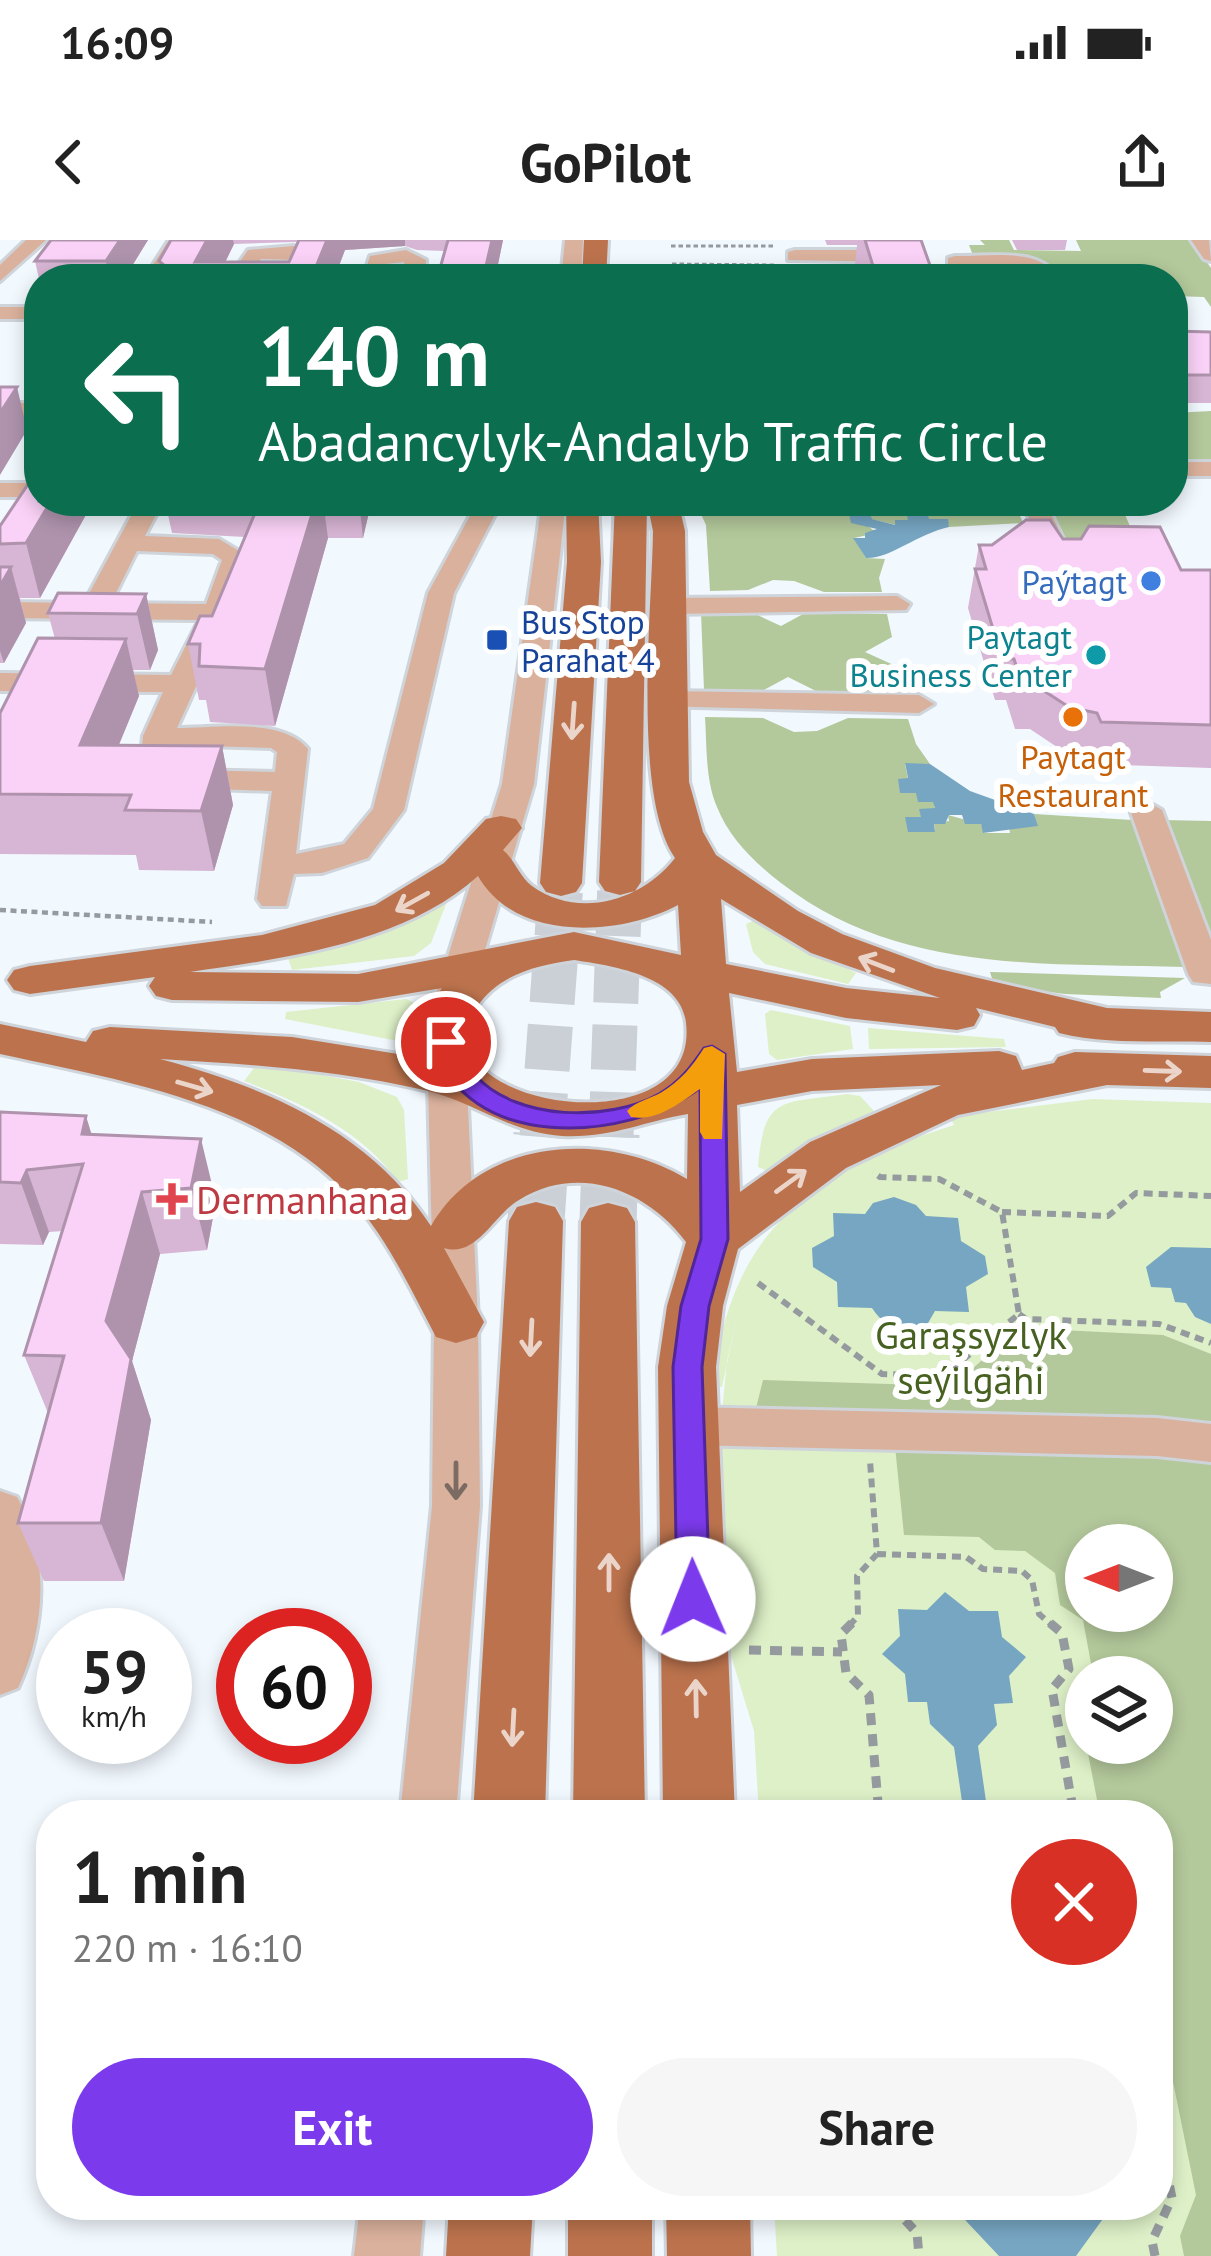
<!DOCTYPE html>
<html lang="en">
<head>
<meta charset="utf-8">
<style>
	body { margin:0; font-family:"PT Sans",sans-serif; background:#f6f6f6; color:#222; height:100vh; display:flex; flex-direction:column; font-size:45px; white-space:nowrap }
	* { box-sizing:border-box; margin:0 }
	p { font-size:39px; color:#767676 }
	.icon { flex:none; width:66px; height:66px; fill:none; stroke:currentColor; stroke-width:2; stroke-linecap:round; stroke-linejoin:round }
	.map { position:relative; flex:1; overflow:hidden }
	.sheet { position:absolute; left:36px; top:1560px; width:1137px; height:420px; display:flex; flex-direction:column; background:#fff; border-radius:48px; box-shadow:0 6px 18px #0003 }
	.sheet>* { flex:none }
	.top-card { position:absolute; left:24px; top:24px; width:1164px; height:252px; border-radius:48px; box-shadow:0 6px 18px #0003; background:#0b6e4f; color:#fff; overflow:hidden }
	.needle { width:78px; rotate:270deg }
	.tools { position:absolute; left:1065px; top:1284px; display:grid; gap:24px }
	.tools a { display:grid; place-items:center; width:108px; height:108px; border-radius:50%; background:#fff; box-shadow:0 6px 18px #0003; font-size:60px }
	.speed { position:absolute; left:36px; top:1368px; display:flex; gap:24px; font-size:60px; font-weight:700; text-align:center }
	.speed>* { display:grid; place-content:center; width:156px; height:156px; border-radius:50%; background:#fff; box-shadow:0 6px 18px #0003; line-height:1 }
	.speed small { font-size:30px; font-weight:400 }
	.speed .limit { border:18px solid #d22; background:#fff; color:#111 }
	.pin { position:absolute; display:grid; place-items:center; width:102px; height:102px; color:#fff; margin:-51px; border:6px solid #fff; border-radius:50%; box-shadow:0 3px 12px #0007 }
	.me { position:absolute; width:132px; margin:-66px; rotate:359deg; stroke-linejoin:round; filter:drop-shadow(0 0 9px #0008) }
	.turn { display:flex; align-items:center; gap:42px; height:252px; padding:0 36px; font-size:54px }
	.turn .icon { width:156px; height:156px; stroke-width:2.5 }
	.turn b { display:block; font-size:84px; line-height:102px }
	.round { display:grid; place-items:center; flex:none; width:126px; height:126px; border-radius:63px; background:#f6f6f6 }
	.headline { display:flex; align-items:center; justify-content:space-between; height:204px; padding:0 36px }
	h1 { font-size:72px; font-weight:800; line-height:90px }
	.action { display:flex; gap:24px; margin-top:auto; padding:24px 36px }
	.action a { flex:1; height:138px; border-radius:72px; background:#7c3aed; color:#fff; font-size:48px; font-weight:800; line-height:138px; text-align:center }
	.action a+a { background:#f6f6f6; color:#222 }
	.status { display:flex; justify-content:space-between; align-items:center; height:84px; padding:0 60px; background:#fff; direction:ltr }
	.status svg { height:33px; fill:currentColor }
	header { display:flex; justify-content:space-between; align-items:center; height:156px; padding:0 36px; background:#fff; font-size:54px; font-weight:800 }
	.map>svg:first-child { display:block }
	.green { fill:#ddf0c7; fill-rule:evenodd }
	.forest { fill:#b3c89b; fill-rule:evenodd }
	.water { fill:#77a6c3 }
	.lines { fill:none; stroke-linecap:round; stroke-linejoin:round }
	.major-tunnel-far1 { stroke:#cad0d6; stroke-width:45; stroke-dasharray:45 22; stroke-linecap:butt }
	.major-tunnel { stroke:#cad0d6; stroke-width:57; stroke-dasharray:57 28; stroke-linecap:butt }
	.minor-casing { stroke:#ced4da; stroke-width:6 }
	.major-casing { stroke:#ced4da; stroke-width:6 }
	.path-far3 { stroke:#959a9f; stroke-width:3; stroke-dasharray:4.5 3; stroke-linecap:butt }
	.path-far2 { stroke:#959a9f; stroke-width:4.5; stroke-dasharray:6 4.5; stroke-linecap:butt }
	.path-far1 { stroke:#959a9f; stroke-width:6; stroke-dasharray:9 6; stroke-linecap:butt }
	.path { stroke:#959a9f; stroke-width:9; stroke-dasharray:12 9; stroke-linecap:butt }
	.minor { fill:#dab19c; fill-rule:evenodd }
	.major { fill:#bc734d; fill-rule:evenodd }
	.wall { fill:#d7b5d4; fill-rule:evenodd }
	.shaded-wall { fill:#af93ad }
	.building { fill:#fad2f7; stroke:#af93ad; stroke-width:3 }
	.oneway { stroke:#ebd5ca }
	.oneway2 { stroke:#7b6b63 }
	.route { fill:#7c3aed; stroke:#51269a; stroke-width:3 }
	.slow { fill:#f59e0b }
	.shop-dot { fill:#3f7fe0; stroke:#fff; stroke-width:4.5 }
	.transit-dot { fill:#1a4fb4; stroke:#fff; stroke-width:4.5 }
	.culture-dot { fill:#0f9aa8; stroke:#fff; stroke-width:4.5 }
	.food-dot { fill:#e8710a; stroke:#fff; stroke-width:4.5 }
	.health-dot { fill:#e0444e; stroke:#fff; stroke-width:4.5 }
	.labels { text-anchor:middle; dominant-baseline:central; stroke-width:12; stroke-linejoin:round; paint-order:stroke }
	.far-shop-label { font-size:33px; fill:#366cbe; stroke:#fff; text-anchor:end }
	.far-transit-label { font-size:33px; fill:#164399; stroke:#fff; text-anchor:start }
	.far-culture-label { font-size:33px; fill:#0d838f; stroke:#fff; text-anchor:end }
	.far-food-label { font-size:33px; fill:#c56008; stroke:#fff }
	.health-label { font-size:39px; fill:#be3a42; stroke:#fff; text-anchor:start }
	.park-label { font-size:39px; fill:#476121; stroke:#fff }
</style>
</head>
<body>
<div class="status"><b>16:09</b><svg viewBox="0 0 49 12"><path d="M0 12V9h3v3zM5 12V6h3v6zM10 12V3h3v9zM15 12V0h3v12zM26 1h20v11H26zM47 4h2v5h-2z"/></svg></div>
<header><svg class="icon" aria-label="back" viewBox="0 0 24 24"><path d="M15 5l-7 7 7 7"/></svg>GoPilot<svg class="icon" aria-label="share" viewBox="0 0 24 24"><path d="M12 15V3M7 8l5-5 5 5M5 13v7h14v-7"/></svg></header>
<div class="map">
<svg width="1211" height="2016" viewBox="0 0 1211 2016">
	<rect width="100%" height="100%" fill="#f1f8fe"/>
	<path class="green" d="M448,659L431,703L414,716L292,730L287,715Z
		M757,679L856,733L848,744L765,724L753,712L746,684Z
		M406,759L417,764L412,795L403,802L285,779L286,772Z
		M771,770L850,786L853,809L777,820L769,814L765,774Z
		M868,788L1004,799L1006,807L869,809Z
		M258,823L359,842L397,857L404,870L408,939L398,942C362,890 301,863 244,841Z
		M847,854L860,856L875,872L826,894L772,933L758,927C764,853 783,864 847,854Z
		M1093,859L1211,863V2016H777L774,1965H1158V1575H759L754,1491L722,1386L718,1213L727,1121L738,1072L722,1147L711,1146C733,1005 782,962 903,895L909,900L954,885L951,879L963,875ZM1086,1305H1152V1371H1086ZM1086,1437H1152V1503H1086Z"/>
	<path class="forest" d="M980,0H1009L1014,10L1081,11L1076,0H1191L1211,28V67L1204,57L1173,56V39H1058L1045,21L974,18L969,5H985Z
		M1211,171V220H1173V173Z
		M695,261H1014L1023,283L949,287L947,279L908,280L896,285L871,279L864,283L877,293L854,298L866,318L885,319L879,338L882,352H824L794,341L773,340L748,350L710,351L706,285Z
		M1048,261H1119L1147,325L1072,324Z
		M701,372L753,373L781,386L805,373L887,374L892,397L865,412L898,427L903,452H818L788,437L762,451L704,450Z
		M705,477L763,478L794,492L817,491L848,478L908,479L916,504L930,524H905L908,539L901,553H917L934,562L935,569H920L935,591L934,583L949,581L948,575L981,584L984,593H1010L1009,586L1037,585L1034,574L1132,580L1186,727C1045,723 899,734 781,643C756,624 729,598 717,567C705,539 707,506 705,477Z
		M1163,580L1211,581V707Z
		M990,732L1185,738L1160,752L1161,758L1065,754L994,745Z
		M1018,1088L1163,1095L1211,1114V1187L755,1172L763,1140L953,1146Z
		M895,1206L1211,1218V2016H1184L1180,1996L1196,1955L1171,1832L1158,1816V1575H1100L1086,1503H1152V1437H1087L1092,1429L1083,1380L1060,1365L1055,1333L1025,1311L995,1310L979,1297L904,1295ZM1086,1305H1152V1371H1086Z"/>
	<path class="water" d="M849,274H870L872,279L895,285V280H908L907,275H928L929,279H948L949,287C917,294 890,319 866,318L853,298H865V293L877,289L851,283Z
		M905,523L930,524L970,551L1034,574L1038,586L983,593L981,584H965L962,575H949L945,584H934L935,592H908L905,577H921L919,569L935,568L933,562H918L916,553H900L898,539L908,538Z
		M894,957L916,965L926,976L958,978L961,1001L985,1016L988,1034L966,1047L969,1072L935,1071L928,1083C906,1093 885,1089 872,1068L838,1067L837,1042L813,1027L812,1008L834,996L833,973L865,974L873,963Z
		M1171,1007L1211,1008V1084L1195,1077L1186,1063L1175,1062L1171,1048L1151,1047L1146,1027Z
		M945,1352L969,1371H998L1002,1397L1026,1417L1009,1436L1013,1463L994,1464L997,1485L978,1506L988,1575H964L954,1507L930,1484L927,1462H908L905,1434L882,1414L900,1396L898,1369L927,1370Z
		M951,1965H1113L1076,2016H999Z"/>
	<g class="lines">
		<path class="major-tunnel-far1" d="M542,897L561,643
			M611,897L620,642"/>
		<path class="major-tunnel" d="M536,981L542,894
			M608,982L611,894"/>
		<g class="minor-casing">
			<path id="minor" d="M26,0H46L0,41V25Z
				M169,0H187L164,39H144Z
				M565,0H583L581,39H561Z
				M1191,0H1209L1211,21L1204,19Z
				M294,6L318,17L312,39H292L299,20L261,19L248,39H228L248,10Z
				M406,10L426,20L425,39H405L404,22L385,24L383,39H363L370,16Z
				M795,10H905L914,16L905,22L788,20V12Z
				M955,16C989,17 1040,6 1059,39H1039L1028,29L948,26V18Z
				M0,67H39V79H0Z
				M0,163H39V177H0Z
				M1173,222H1211V236H1173Z
				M0,243H39V257H0Z
				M139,261H163L145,296L219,299L249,317L230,372L177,488C216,488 282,477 308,509L296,614L344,604L373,569L428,353L478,261H502L454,353L404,570L368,618L322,633L294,634L286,666H262L257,659L272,551L188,548L144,537L140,530L143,496L163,452L0,451V433L171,435L199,380L0,378V362L84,363ZM137,311L213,314L222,320L206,364L111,363ZM172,505L271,508L277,512L275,532L189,530L170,525Z
				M542,261H566L534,544L469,764L464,772H438L433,764L502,544Z
				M1021,261H1045L1077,328L1073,334H1055Z
				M897,356L910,364L906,370L668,374L655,366L668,358Z
				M667,451L919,455L934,464L919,473L657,466L652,460Z
				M1146,561L1162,570L1211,700V744L1193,742L1188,734L1130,570Z
				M446,791L459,794L465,803L478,1082L480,1266L456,1575H400L432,1266L434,1082L427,803L433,794Z
				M689,1167L1157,1178L1211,1184V1222L1157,1216L689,1205L673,1199L666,1186L673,1173Z
				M0,1251L17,1257C50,1314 46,1387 18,1448L0,1455Z
				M360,1965H424L420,2016H354Z"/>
		</g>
		<g class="major-casing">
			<path id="major" d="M584,0H608L606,39H582Z
				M566,261H598L601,322L582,643L576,652L561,656L546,652L540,643L567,322Z
				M615,261H678L685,291L689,542L703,592L716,615L798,671L842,694L935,728L1107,768L1211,772V802C1162,800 1107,805 1059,793L1055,787L976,768L980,775L974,786L957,790L846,778L729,753L737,832L812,819L999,811L1016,816L1022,830L1054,823L1058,817L1075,812L1211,816V848L1107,845L958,875L846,928L738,1009L723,1066L716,1127L735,1575H663L658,1127L667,1066L686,1002C647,950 579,923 519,960C493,975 477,1018 444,1008L484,1082L476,1097L456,1103L436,1097C410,1048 388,999 350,957C265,862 118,840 0,814V784L86,802L93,791L110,787L292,797L429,819C417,792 426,772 442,748L358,762L172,760L156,756L149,746L155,737L30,754L14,750L7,740L14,730L30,726L262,695L375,665L444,623L486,579L501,576L516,579L522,588L503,610C515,620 519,636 532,646C579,680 643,660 675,618C632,555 652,372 653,291L647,262L641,642L635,651L620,655L605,651L599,642ZM478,636C516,703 620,696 678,665L681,715L574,692L358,734L190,732C286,718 404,703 478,636ZM721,659L811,713L940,758L846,748L726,724ZM574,720C612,726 681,735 686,783C701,912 412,867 477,767C499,734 538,725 574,720ZM160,819C248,824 337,830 424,850C473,861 510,893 562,896C613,898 641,882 688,874L687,939C606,890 482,897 431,986C369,891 266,847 160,819ZM941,845L810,902L740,952L737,865L812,851Z
				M536,962L555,967L563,981L545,1575H473L509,981L517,967Z
				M608,963L627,968L635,982L645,1575H573L581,982L589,968Z
				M449,1965H533L530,2016H446Z
				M568,1965H652V2016H568Z
				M666,1965H750L751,2016H667Z"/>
		</g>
		<path class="path-far3" d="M671,6H776
			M672,24L776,25"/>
		<path class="path-far2" d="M0,670L212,682"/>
		<path class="path-far1" d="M1002,972L1108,976L1136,953L1211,956
			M758,1043L882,1134L943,1136L1019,1074L1002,972L939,939L880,937L873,932
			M1019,1074L1026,1079L1159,1084L1211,1103
			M877,1314L966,1317L983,1329L1022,1331L1032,1340L1039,1374L1053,1386
			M849,1386L858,1376L857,1336L877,1314L870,1221"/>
		<path class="path" d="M852,1383L841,1394L846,1433L869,1455L879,1575
			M1050,1383L1062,1393L1069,1429L1052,1449L1074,1575
			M749,1410L842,1412
			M891,1965L917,1993L919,2016
			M1155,2016L1152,2001L1172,1958L1158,1888"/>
		<use href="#minor" class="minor"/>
		<use href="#major" class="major"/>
	</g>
	<path class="wall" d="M51,0H148L124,39H39L35,21Z
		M171,0H503L495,39H437L445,11L417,10L405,6L345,10L334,39H162L159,21ZM294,2H298L289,22H225L234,4Z
		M825,0H921L932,31L931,39H859L855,26L857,5H827Z
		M1012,0H1067L1065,10H1017Z
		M1173,91L1211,92V163H1177L1173,155Z
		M39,261H86L88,271L40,358H20L26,383L4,423H0V286Z
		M165,261H369L370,268L363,298H328L275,486L210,482L206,460H199L188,404L212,376L245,297L172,293Z
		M1063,299L1181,330H1211V528L1091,524L1087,515L1060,509L1030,489H1015L1006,460H995L968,368L979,305Z
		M146,354L158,410L150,430H133L139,456L119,505L222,506L233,565L214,631L139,630L136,615L0,614V473L55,399L48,373Z
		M0,872L91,895L216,961L207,1010L160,1014L132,1121L151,1180L124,1341H44L18,1283L48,1173L24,1115L63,991L49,992L43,1005L0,1004Z"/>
	<path class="shaded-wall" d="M120,0H148L124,39H109L106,21Z
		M207,0H233L234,4L217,39L195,22Z
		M327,0H405V6L345,10L334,39H314L313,34Z
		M492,0H503L495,39H483Z
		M932,31L931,39H913Z
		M17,147L27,190L0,235V173Z
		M51,261H86L88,271L40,358L26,303Z
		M316,261H323L328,298L275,486L265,429Z
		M359,261H369L370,268L363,298Z
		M11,327L26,383L4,423L0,411V346Z
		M146,354L158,410L150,430L137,374Z
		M126,399L139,456L98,555L80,505Z
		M222,506L233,565L214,631L201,571Z
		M86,876L105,938L82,894Z
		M201,899L216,961L207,1010L191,948Z
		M27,930L49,992L43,1005L21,943Z
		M142,952L160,1014L132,1121L151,1180L124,1341L101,1283L106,1081Z"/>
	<path class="building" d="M51,0H120L106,21H35Z
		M171,0H207L195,22H289L299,0H327L313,34H287L285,39H180L159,21Z
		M448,0H492L483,39H437Z
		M865,0H921L932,31L913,39H877Z
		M1173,91L1211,92V135H1183L1173,114Z
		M0,147H17L0,173Z
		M39,228V261H51L26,303L0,304V286Z
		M260,261H316L265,429L199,426L200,404H188L200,376H212Z
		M1026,280H1050L1063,299H1081L1089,286L1160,287L1181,330H1211V485L1101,482L1097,473L1069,467L1038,447H1023L1014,419H1002L975,329H986L979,305H992Z
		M0,327H11L0,346Z
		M58,353L146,354L137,374L48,373Z
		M38,398L126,399L80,505L222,506L201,571L125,570L131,555L0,554V473Z
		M0,872L86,876L82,894L201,899L191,948L142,952L106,1081L131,1119L101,1283H18L64,1116L24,1115L83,924L27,930L21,943L0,942Z"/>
	<defs><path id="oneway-shaft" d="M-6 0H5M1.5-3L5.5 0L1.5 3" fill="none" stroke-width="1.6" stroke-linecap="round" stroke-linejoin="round" transform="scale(3)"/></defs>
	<g class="oneway">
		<use href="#oneway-shaft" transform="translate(573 481) rotate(94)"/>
		<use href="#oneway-shaft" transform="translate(412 662) rotate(151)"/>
		<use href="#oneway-shaft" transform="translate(876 724) rotate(-159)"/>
		<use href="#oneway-shaft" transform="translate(1163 831) rotate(2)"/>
		<use href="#oneway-shaft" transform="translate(195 847) rotate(16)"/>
		<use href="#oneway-shaft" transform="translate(791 941) rotate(-36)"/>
		<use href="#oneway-shaft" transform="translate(531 1098) rotate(93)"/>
		<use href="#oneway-shaft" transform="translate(609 1332) rotate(-90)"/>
		<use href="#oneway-shaft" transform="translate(696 1458) rotate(-91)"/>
		<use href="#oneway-shaft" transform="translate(513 1488) rotate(93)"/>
	</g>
	<use class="oneway2" href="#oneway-shaft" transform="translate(456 1241) rotate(90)"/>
	<path class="route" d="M446,794L454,796C462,810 465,824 476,836C517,881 609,882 659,854C680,842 691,827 704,808L712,806L725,814L728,999L709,1066L702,1127L710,1359L705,1369L693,1373L682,1369L677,1359L673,1127L681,1066L701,999L700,848C626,903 464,913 434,802Z"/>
	<path class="slow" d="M712,806L725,814L722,899H704L700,892V849C680,863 656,882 631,877L627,871C636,861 650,859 662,852C681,840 692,827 704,808Z"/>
	<circle class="shop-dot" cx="1151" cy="341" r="12"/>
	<rect class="transit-dot" x="485" y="388" width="24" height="24" rx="6"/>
	<circle class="culture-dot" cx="1096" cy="415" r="12"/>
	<circle class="food-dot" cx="1073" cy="477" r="12"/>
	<path class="health-dot" d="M166 941h12v12h12v12h-12v12h-12v-12h-12v-12h12z"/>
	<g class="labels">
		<g class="far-shop-label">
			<text x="1127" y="341">Paýtagt</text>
		</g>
		<g class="far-transit-label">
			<text x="521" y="381">Bus Stop<tspan x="521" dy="38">Parahat 4</tspan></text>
		</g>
		<g class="far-culture-label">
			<text x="1072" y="396">Paytagt<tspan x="1072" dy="38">Business Center</tspan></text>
		</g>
		<g class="far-food-label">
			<text x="1073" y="516">Paytagt<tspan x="1073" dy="38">Restaurant</tspan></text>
		</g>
		<g class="health-label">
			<text x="196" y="959">Dermanhana</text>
		</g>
		<g class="park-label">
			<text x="971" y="1094">Garaşsyzlyk<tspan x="971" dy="45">seýilgähi</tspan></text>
		</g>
	</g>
</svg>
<div class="tools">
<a><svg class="needle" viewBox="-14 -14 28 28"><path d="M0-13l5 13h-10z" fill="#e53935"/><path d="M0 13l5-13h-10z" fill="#767676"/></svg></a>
<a><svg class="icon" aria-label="layers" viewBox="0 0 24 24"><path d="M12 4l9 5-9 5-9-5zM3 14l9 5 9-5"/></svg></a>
</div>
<div class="speed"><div>59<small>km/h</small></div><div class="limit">60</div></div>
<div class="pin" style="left:446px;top:802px;background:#d93025"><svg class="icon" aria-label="arrive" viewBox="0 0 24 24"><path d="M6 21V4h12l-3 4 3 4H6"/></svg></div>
<svg class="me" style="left:693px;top:1359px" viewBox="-20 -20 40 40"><circle r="19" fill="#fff"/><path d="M0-13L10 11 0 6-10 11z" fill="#7c3aed"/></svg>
<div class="top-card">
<div class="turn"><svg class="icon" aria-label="left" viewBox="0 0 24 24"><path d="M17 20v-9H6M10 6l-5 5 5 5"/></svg><div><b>140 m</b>Abadancylyk-Andalyb Traffic Circle</div></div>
</div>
<section class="sheet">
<div class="headline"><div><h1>1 min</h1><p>220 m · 16:10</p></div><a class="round" style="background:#d93025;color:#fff"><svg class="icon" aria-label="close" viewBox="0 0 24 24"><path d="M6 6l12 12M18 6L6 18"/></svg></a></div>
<div class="action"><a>Exit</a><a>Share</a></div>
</section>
</div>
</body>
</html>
